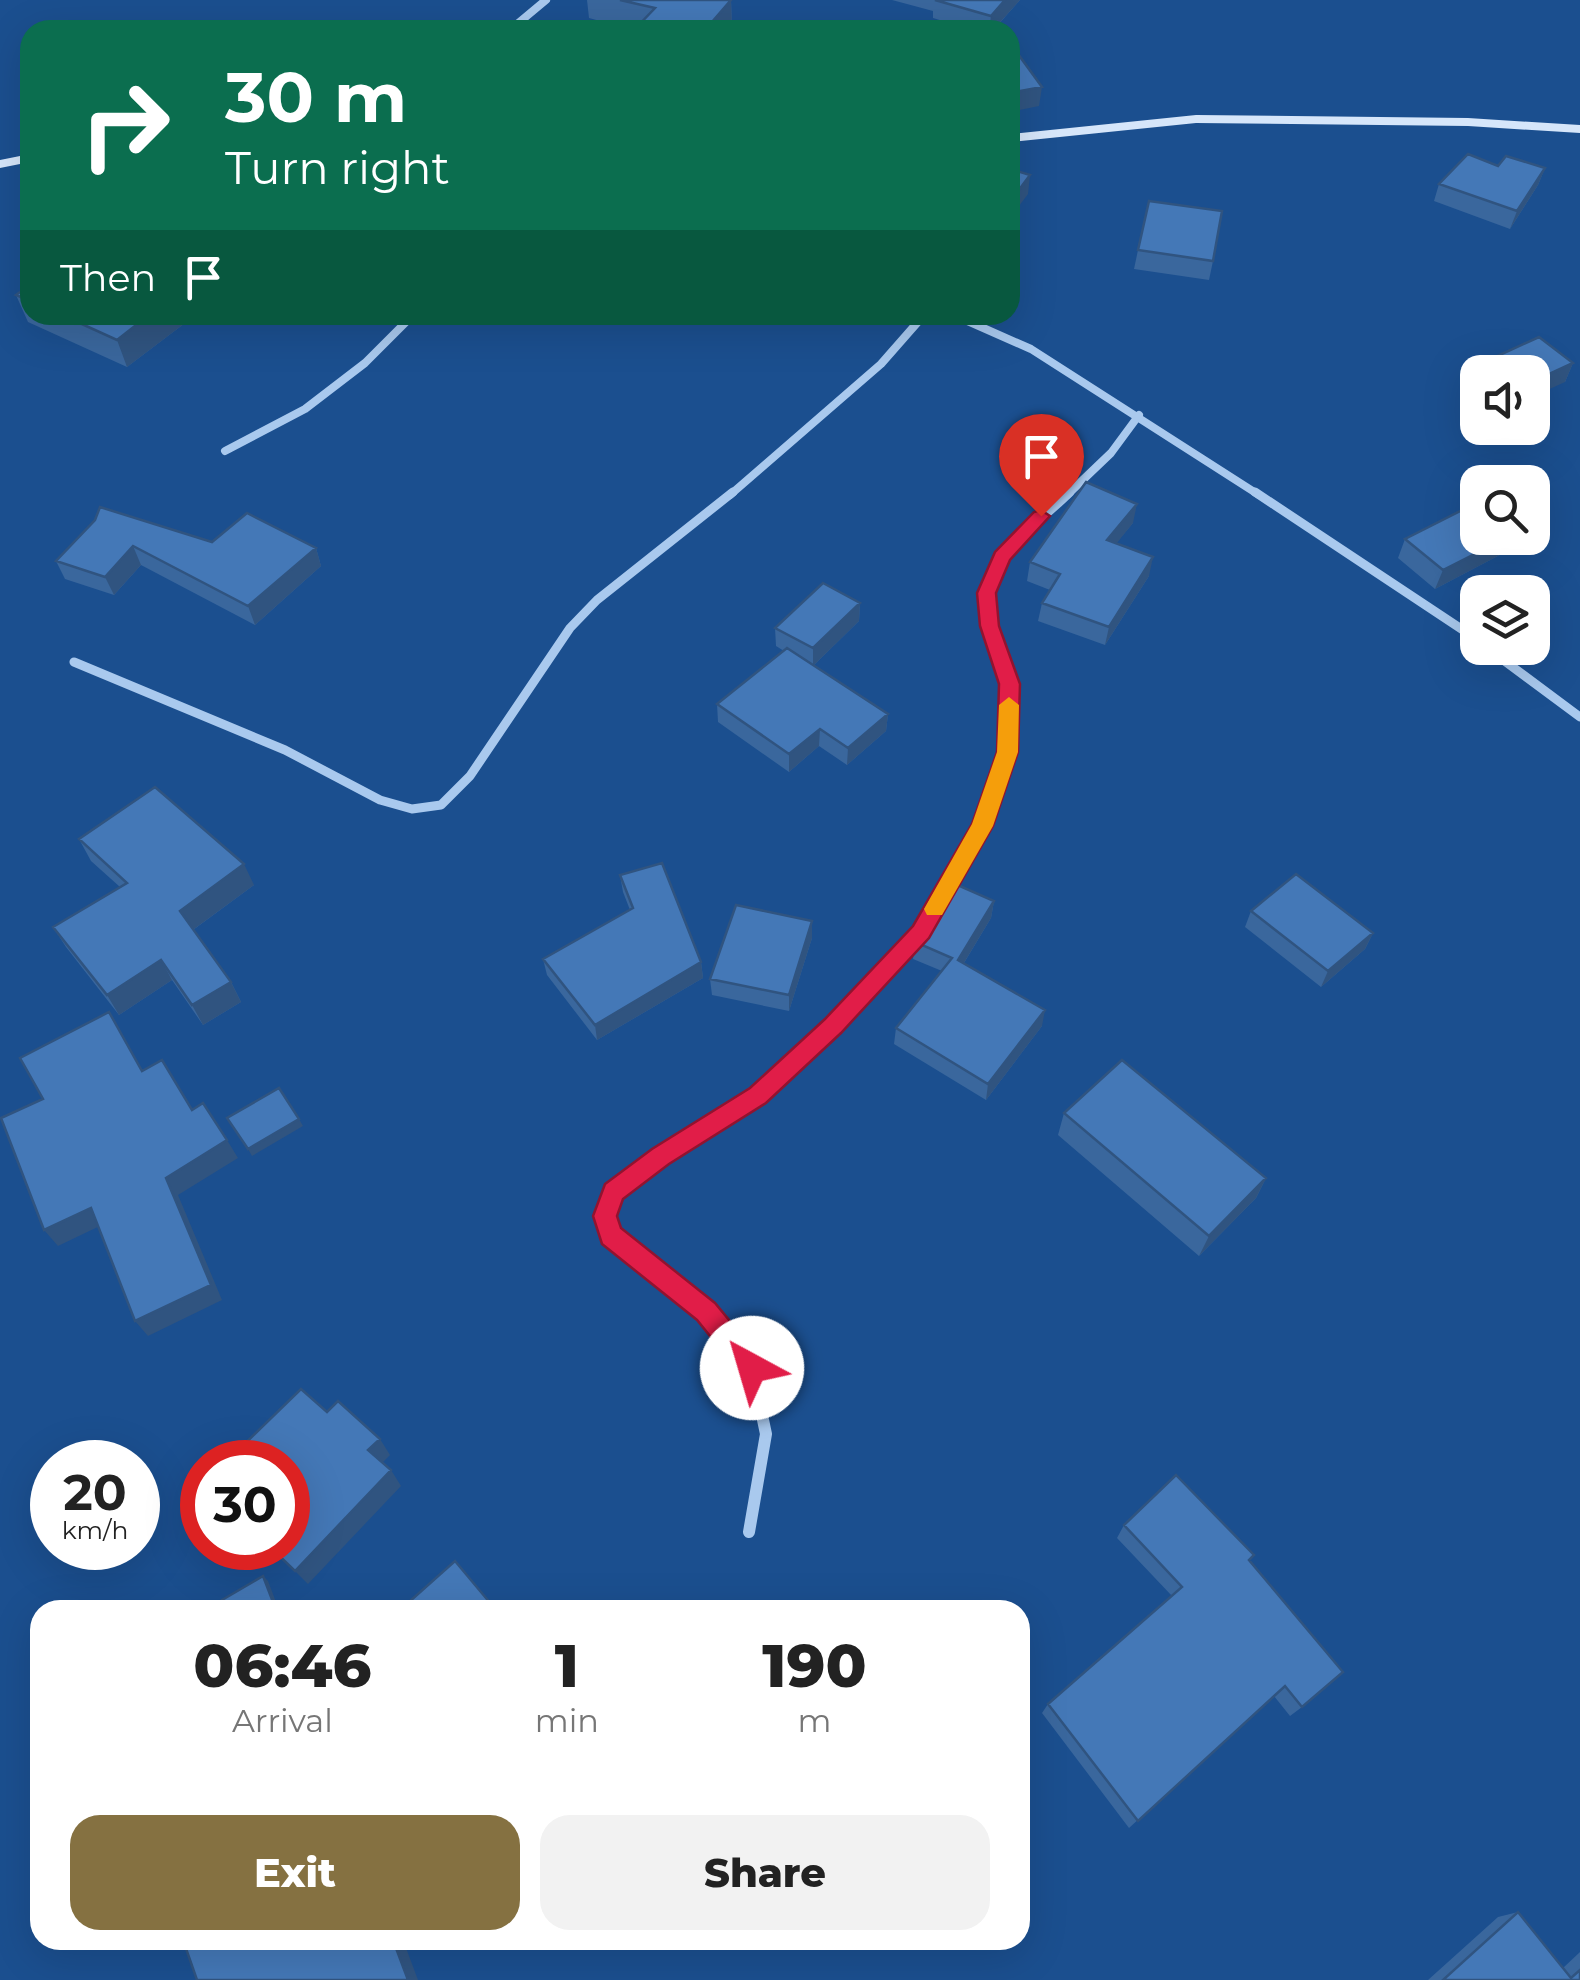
<!DOCTYPE html>
<html lang="en">
<head>
<meta charset="utf-8">
<style>
	body { margin:0; font-family:Montserrat,sans-serif; background:#f2f2f2; color:#222; height:100vh; display:flex; flex-direction:column; font-size:38px; white-space:nowrap }
	* { box-sizing:border-box; margin:0 }
	p { font-size:32px; color:#767676 }
	.icon { flex:none; width:55px; height:55px; fill:none; stroke:currentColor; stroke-width:2; stroke-linecap:round; stroke-linejoin:round }
	.map { position:relative; flex:1; overflow:hidden }
	.drawer { position:absolute; left:30px; top:1600px; width:1000px; height:350px; display:flex; flex-direction:column; background:#fff; border-radius:30px; box-shadow:0 10px 40px #0002 }
	.drawer>* { flex:none }
	.top-card { position:absolute; left:20px; top:20px; width:1000px; height:305px; border-radius:30px; box-shadow:0 10px 40px #0002; background:#0b6e4f; color:#fff; overflow:hidden }
	.controls { position:absolute; left:1460px; top:355px; display:grid; gap:20px }
	.controls a { display:grid; place-items:center; width:90px; height:90px; border-radius:20px; background:#fff; box-shadow:0 10px 40px #0002; font-size:50px }
	.speed { position:absolute; left:30px; top:1440px; display:flex; gap:20px; font-size:50px; font-weight:700; text-align:center }
	.speed>* { display:grid; place-content:center; width:130px; height:130px; border-radius:50%; background:#fff; box-shadow:0 10px 40px #0002; line-height:1 }
	.speed small { font-size:25px; font-weight:400 }
	.speed .limit { border:15px solid #d22; background:#fff; color:#111 }
	.pin { position:absolute; display:grid; place-items:center; width:85px; height:85px; color:#fff; margin:-102px -42px; border-radius:50% 50% 50% 0; rotate:-45deg; box-shadow:0 0 10px #0007 }
	.pin .icon { rotate:45deg }
	.me { position:absolute; width:110px; margin:-55px; rotate:321deg; stroke-linejoin:round; filter:drop-shadow(0 0 8px #0008) }
	.turn { display:flex; align-items:center; gap:35px; height:210px; padding:0 40px; font-size:45px }
	.turn .icon { width:130px; height:130px; stroke-width:2.5 }
	.turn b { display:block; font-size:70px; line-height:85px }
	.then { display:flex; align-items:center; height:95px; padding:0 40px; background:#0003; gap:20px; font-size:38px }
	.eta { display:flex; justify-content:space-evenly; align-items:center; height:170px; text-align:center }
	.eta b { font-size:60px; font-weight:800; line-height:70px }
	.action { display:flex; gap:20px; margin-top:auto; padding:20px 40px }
	.action a { flex:1; height:115px; border-radius:30px; background:#857141; color:#fff; font-size:40px; font-weight:800; line-height:115px; text-align:center }
	.action a+a { background:#f2f2f2; color:#222 }
	.map>svg:first-child { display:block }
	.lines { fill:none; stroke-linecap:round; stroke-linejoin:round }
	.street-far2 { stroke:#a9c9ee; stroke-width:8 }
	.street-far1 { stroke:#a9c9ee; stroke-width:9 }
	.street { stroke:#a9c9ee; stroke-width:12 }
	.secondary { fill:#d6e6fa; fill-rule:evenodd }
	.wall { fill:#3a679d }
	.shaded-wall { fill:#305480 }
	.building { fill:#4478b7; stroke:#305480; stroke-width:2.5 }
	.route { fill:#e11d48; stroke:#92132f; stroke-width:2.5 }
	.slow { fill:#f59e0b }
</style>
</head>
<body>
<div class="map">
<svg width="1580" height="1980" viewBox="0 0 1580 1980">
	<rect width="100%" height="100%" fill="#1b4f8f"/>
	<g class="lines">
		<path class="street-far2" d="M510,30L546,0
			M954,315L1031,349L1259,495
			M225,451L305,409L365,363L413,315
			M730,495L881,364L924,315
			M1067,495L1111,453L1139,415"/>
		<path class="street-far1" d="M1255,492L1478,640
			M1487,648L1580,717
			M74,662L285,750L380,800L412,809L441,805L470,776L570,628L597,600L733,492
			M688,1139C711,1124 738,1111 759,1094C860,1014 978,883 1006,754C1011,735 1013,705 1010,685C1004,639 968,600 1004,555C1022,532 1049,513 1070,492"/>
		<path class="street" d="M692,1137L614,1192L605,1216L611,1236L706,1312L752,1368L766,1434L749,1532"/>
		<path class="secondary" d="M1196,115L1468,118L1580,125V133L1468,126L1196,123L1010,142V134Z
			M30,154V162L0,168V160Z"/>
	</g>
	<path class="wall" d="M587,0H731L732,27L729,30H634L589,18Z
		M892,0H1020L997,26L1000,30H973L933,18V11Z
		M1498,166L1545,168L1538,185L1510,229L1434,201L1439,184Z
		M1138,250L1213,261L1209,280L1134,269Z
		M30,285V315H193V317L127,367L28,322L16,295Z
		M1573,363L1565,382L1532,372H1478V387L1472,383L1480,364Z
		M95,520L212,542L316,548L321,566L255,625L141,565L114,595L65,579L56,561Z
		M1133,523L1116,543L1149,576L1105,645L1038,621L1042,603L1050,590L1027,581L1030,562Z
		M1516,538L1511,549L1435,589L1398,558L1405,539Z
		M860,603L859,621L814,665L888,714L886,731L847,765L819,746L789,772L718,722L717,704L784,651L776,646L775,628Z
		M79,839L254,885L193,930L231,982L241,1002L203,1025L172,980L119,1015L66,947L53,927L120,887L91,861Z
		M620,875L701,962L703,978L597,1040L547,975L543,959L630,910L623,892Z
		M994,901L991,918L964,963L1042,1026L986,1100L894,1044L896,1028L942,971L913,959L915,942Z
		M1251,911L1373,933L1365,949L1321,987L1245,927Z
		M812,938L789,1011L712,995L710,979Z
		M1064,1113L1266,1178L1256,1198L1199,1256L1058,1135Z
		M1124,1525L1249,1560L1302,1707L1290,1716L1274,1696L1129,1828L1042,1713L1048,1704L1172,1596L1117,1538Z
		M1518,1912L1563,1968L1580,1952V1980H1428L1498,1917Z"/>
	<path class="shaded-wall" d="M731,0L732,27L729,30H705Z
		M1005,0H1020L993,30H989L991,16Z
		M1042,87L1039,106L1010,112V93Z
		M1545,168L1538,185L1510,229L1517,211Z
		M1030,175L1028,194L1010,218V202Z
		M149,315H193V317L127,367L117,340Z
		M1573,363L1565,382L1532,397V382Z
		M1137,504L1133,523L1104,559L1107,540Z
		M1506,538H1516L1511,549L1435,589L1443,570Z
		M133,546L141,565L114,595L105,577Z
		M316,548L321,566L255,625L248,606Z
		M1153,557L1149,576L1105,645L1109,627Z
		M860,603L859,621L813,666V648Z
		M888,714L886,731L847,765L848,748Z
		M820,729L819,746L789,772V754Z
		M244,864L254,885L190,932L180,911Z
		M994,901L991,918L956,976L958,960Z
		M812,921V938L789,1011V995Z
		M1373,933L1365,949L1321,987L1328,971Z
		M161,960L172,980L119,1015L107,995Z
		M701,962L703,978L597,1040L595,1025Z
		M231,982L241,1002L203,1025L192,1005Z
		M1045,1010L1042,1026L986,1100L988,1084Z
		M299,1119L303,1126L252,1156L248,1149Z
		M227,1140L238,1158L178,1195L222,1300L148,1336L135,1321L166,1178Z
		M1266,1178L1256,1198L1199,1256L1209,1236Z
		M91,1208L104,1224L58,1246L44,1230Z
		M380,1439L390,1455L379,1466L368,1450Z
		M391,1470L401,1486L308,1584L295,1571Z
		M263,1576L268,1581L279,1610H276Z
		M393,1940H403L418,1980H408Z"/>
	<path class="building" d="M620,0H731L705,30H634L655,8Z
		M935,0H1005L991,16Z
		M993,20L1000,30H986Z
		M1010,43L1042,87L1010,93Z
		M1468,154L1498,166L1506,156L1545,168L1517,211L1439,184Z
		M1010,169L1030,175L1010,202Z
		M1149,201L1222,211L1213,261L1138,250Z
		M30,285V301L16,295Z
		M62,315H149L117,340Z
		M1539,337L1573,363L1532,382V372H1491L1480,364Z
		M1086,482L1137,504L1107,540L1153,557L1109,627L1042,603L1060,574L1030,562Z
		M1478,502V538H1506L1443,570L1405,539Z
		M100,507L212,542L247,513L316,548L248,606L133,546L105,577L56,561L95,520Z
		M823,583L860,603L813,648L775,628Z
		M787,648L888,714L848,748L820,729L789,754L717,704Z
		M155,787L244,864L180,911L231,982L192,1005L161,960L107,995L53,927L127,883L79,839Z
		M662,863L701,962L595,1025L543,959L633,908L620,875Z
		M1296,874L1373,933L1328,971L1251,911Z
		M953,883L994,901L958,960L1045,1010L988,1084L896,1028L952,958L915,942Z
		M736,905L812,921L789,995L710,979Z
		M109,1012L142,1071L162,1060L192,1110L203,1103L227,1140L166,1178L211,1285L135,1321L91,1208L44,1230L1,1118L43,1099L20,1058Z
		M1122,1060L1266,1178L1209,1236L1064,1113Z
		M279,1088L299,1119L248,1149L227,1118Z
		M301,1389L327,1412L338,1401L380,1439L368,1450L391,1470L295,1571L271,1548H288V1462H226Z
		M1176,1475L1254,1555L1249,1560L1343,1672L1302,1707L1285,1686L1138,1821L1048,1704L1182,1587L1124,1525Z
		M455,1561L496,1610H400Z
		M263,1576L276,1610H226L222,1600Z
		M1518,1912L1571,1978L1580,1970V1980H1443Z
		M183,1940H393L408,1980H197Z"/>
	<path class="route" d="M1041,510L1050,516L1010,560L996,593L999,626L1020,684L1018,752L993,826L929,938L841,1033L766,1103L669,1164L623,1199L617,1216L621,1228L715,1303L761,1359L765,1368L761,1377L752,1381L743,1377L697,1320L602,1244L593,1216L605,1184L652,1149L750,1088L825,1019L913,926L972,824L997,752L999,684L980,626L977,593L995,552L1034,512Z"/>
	<path class="slow" d="M1009,697L1019,705L1018,752L993,826L942,915H927L924,909L972,824L997,752L999,705Z"/>
</svg>
<div class="controls">
<a><svg class="icon" aria-label="sound" viewBox="0 0 24 24"><path d="M4 9h4l5-4v14l-5-4H4zM17 9q2 3 0 6"/></svg></a>
<a><svg class="icon" aria-label="search" viewBox="0 0 24 24"><circle cx="10" cy="10" r="6"/><path d="M15 15l6 6"/></svg></a>
<a><svg class="icon" aria-label="layers" viewBox="0 0 24 24"><path d="M12 4l9 5-9 5-9-5zM3 14l9 5 9-5"/></svg></a>
</div>
<div class="speed"><div>20<small>km/h</small></div><div class="limit">30</div></div>
<div class="pin" style="left:1041px;top:516px;background:#d93025"><svg class="icon" aria-label="arrive" viewBox="0 0 24 24"><path d="M6 21V4h12l-3 4 3 4H6"/></svg></div>
<svg class="me" style="left:752px;top:1368px" viewBox="-20 -20 40 40"><circle r="19" fill="#fff"/><path d="M0-13L10 11 0 6-10 11z" fill="#e11d48"/></svg>
<div class="top-card">
<div class="turn"><svg class="icon" aria-label="right" viewBox="0 0 24 24"><path d="M7 20v-9h11M14 6l5 5-5 5"/></svg><div><b>30 m</b>Turn right</div></div>
<div class="then">Then<svg class="icon" aria-label="arrive" viewBox="0 0 24 24"><path d="M6 21V4h12l-3 4 3 4H6"/></svg></div>
</div>
<section class="drawer">
<div class="eta">
<div><b>06:46</b><p>Arrival</p></div>
<div><b>1</b><p>min</p></div>
<div><b>190</b><p>m</p></div>
</div>
<div class="action"><a>Exit</a><a>Share</a></div>
</section>
</div>
</body>
</html>
